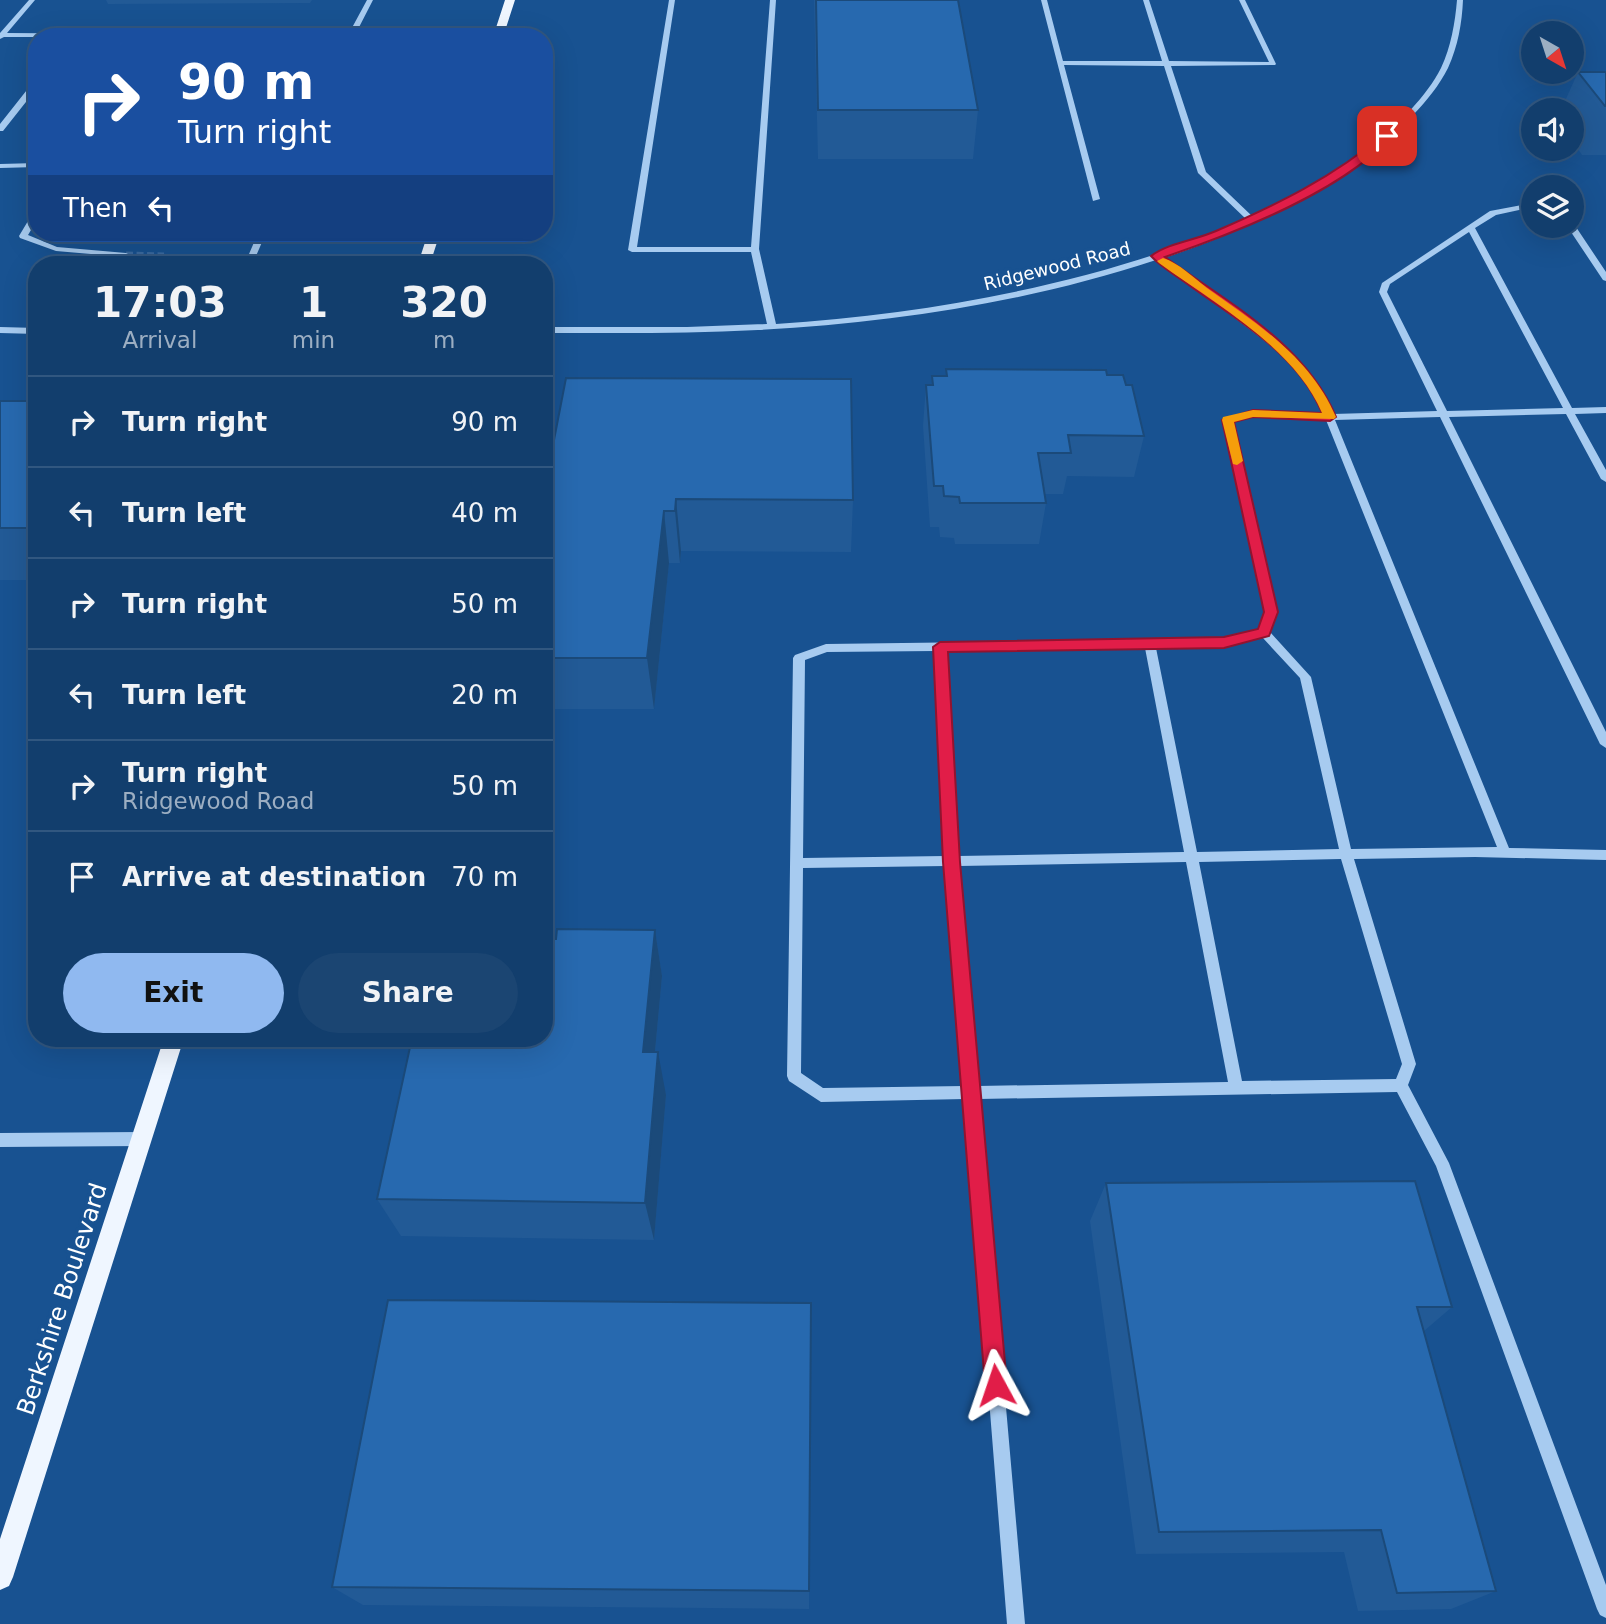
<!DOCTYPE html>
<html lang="en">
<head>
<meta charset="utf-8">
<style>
	body { margin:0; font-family:"DejaVu Sans",sans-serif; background:#1b4572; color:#f1f3f6; height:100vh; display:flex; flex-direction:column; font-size:26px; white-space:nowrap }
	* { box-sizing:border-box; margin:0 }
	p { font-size:23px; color:#9caec2 }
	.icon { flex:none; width:38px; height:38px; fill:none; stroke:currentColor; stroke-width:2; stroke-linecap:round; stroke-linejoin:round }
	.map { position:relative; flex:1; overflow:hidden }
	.panel { position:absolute; left:28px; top:256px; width:525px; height:791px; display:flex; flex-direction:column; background:#123e6d; border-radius:28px; box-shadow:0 7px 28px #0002,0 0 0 2px #315780 }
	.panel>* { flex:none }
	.banner { position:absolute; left:28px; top:28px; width:525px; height:214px; border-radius:28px; box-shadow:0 7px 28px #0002,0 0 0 2px #315780; background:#1a4fa0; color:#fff; overflow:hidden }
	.needle { width:46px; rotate:141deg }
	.tools { position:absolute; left:1521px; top:21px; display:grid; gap:14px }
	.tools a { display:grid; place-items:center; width:63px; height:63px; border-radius:50%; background:#123e6d; box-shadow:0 7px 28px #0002,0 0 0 2px #315780; font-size:35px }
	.pin { position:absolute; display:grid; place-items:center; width:60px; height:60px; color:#fff; margin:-30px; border-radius:14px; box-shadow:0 4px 10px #0006 }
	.me { position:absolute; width:77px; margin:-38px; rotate:355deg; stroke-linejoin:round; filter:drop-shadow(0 0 5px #0008) }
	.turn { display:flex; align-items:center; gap:24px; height:147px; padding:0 35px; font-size:32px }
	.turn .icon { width:91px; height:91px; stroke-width:2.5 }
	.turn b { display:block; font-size:49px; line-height:60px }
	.then { display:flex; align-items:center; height:66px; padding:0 35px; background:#0003; gap:14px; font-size:26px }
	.eta { display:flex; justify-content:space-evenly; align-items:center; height:119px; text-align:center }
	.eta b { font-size:42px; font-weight:700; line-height:49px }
	.button { display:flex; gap:14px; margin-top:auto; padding:14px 35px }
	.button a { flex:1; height:80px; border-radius:42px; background:#90b9f0; color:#111; font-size:28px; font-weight:700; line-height:80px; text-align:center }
	.button a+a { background:#1b4572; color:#f1f3f6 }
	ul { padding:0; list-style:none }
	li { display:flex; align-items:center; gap:21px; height:91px; padding:0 35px; border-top:2px solid #315780 }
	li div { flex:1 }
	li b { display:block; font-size:26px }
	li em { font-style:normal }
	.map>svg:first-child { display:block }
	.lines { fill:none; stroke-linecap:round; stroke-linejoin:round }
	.minor-tunnel { stroke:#3b6ca2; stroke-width:7; stroke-dasharray:7 3.5; stroke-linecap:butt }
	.minor { fill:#a7cbf0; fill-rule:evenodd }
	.major { fill:#eff6ff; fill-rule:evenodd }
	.wall { fill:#225a96 }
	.shaded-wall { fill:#1b4a7a }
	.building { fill:#2769af; stroke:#1b4a7a; stroke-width:2 }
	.route { fill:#e11d48; stroke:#92132f; stroke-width:2 }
	.slow { fill:#f59e0b }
	.labels { text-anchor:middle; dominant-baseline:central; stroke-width:7; stroke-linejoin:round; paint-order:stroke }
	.far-street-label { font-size:18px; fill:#fff; stroke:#185291 }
	.near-street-label { font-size:24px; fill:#fff; stroke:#185291 }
</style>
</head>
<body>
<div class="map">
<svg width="1606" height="1624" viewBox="0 0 1606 1624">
	<rect width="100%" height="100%" fill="#185291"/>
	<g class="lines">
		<path class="minor-tunnel" d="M126,255L164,256"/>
		<path class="minor" d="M29,0H35L7,33L290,35L293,37H4L0,39V33Z
			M367,0H373L354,37H347Z
			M669,0H675L637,247H751L770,0H776L759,249L776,324C937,313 1099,283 1247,220L1198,173L1164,66L1064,65L1100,199L1093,201L1041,0H1047L1063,61H1162L1143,0H1149L1169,61L1269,62L1239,0H1245L1276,64L1275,65L1171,66L1206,172L1253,217C1315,191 1410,129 1441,68C1451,47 1455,23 1457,0H1463C1462,23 1458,46 1448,68C1430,103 1399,130 1368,154C1305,201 1239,233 1164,258C1187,275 1210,292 1234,309C1274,338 1314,367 1333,414L1437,411L1379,292L1382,283L1490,211L1533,203V207L1496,215L1475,228L1572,408L1606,407V413L1575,414L1606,470V482L1601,479L1566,414L1449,417L1606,732V748L1600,744L1440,417L1335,420L1509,848L1606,850V860L1475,857L1354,859L1416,1064L1408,1085L1449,1163L1606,1585V1618L1600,1615L1597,1609L1436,1166L1397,1092L979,1099L1025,1624H1007L965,1099L821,1102L789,1081L787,1076L793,658L795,655L826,644L1224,639L1259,630L1266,612L1223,420L1253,410L1324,414C1305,368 1265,341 1227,312C1203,295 1180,277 1156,260C1029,302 891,323 758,330C687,334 615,333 544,333V327H687L767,324L751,252H632L628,250ZM1469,232L1563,408L1447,411L1387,292L1390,284ZM1253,416L1326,420L1497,847L1351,849L1311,677L1270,632L1276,612L1233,422ZM1262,637L1300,678L1339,849L1197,852L1156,648L1224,647ZM1145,648L1184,852L958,856L946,650ZM935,651L945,856L803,858L805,660L827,652ZM1341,859L1402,1064L1396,1079L1242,1081L1199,862ZM1186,862L1228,1082L978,1086L959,866ZM946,866L964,1086L823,1088L801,1073L803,868Z
			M34,81H37V88L3,131H0V124Z
			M37,163V167L0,168V164Z
			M34,211H37V220L28,235L57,247L126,253L130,255L126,257L56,251L20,238L19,236Z
			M1572,224H1574L1606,272V281L1603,280L1567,226H1572Z
			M258,233H266L256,256L252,258H164L160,256L164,254H249Z
			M0,327L37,328V334L0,333Z
			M142,1132L147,1134L149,1139L147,1144L142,1146L0,1147V1133Z"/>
		<path class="major" d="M505,0H515L503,37H493Z
			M428,233H440L430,264H418Z
			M164,1038H184L13,1577L9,1586L0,1590V1539Z"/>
	</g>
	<path class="wall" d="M106,0H312L310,3L108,4Z
		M814,0H958L978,110L973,159H818Z
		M1578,72H1606V155H1582L1572,140V110H1561Z
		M105,233H180L178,235H106Z
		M946,369L1107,375L1126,385L1144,436L1134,477L1067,476L1063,494H1044L1046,503L1039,544H955L954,538L940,537L939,527H930L923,426L926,385H932V376H946Z
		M0,401H37V580H0Z
		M544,476L853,500L851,552L681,551L680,563H669L654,709H544Z
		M655,930L662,976L655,1052L666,1095L654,1240L401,1236L377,1199L556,939Z
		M1106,1183L1452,1307L1424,1331L1496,1591L1451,1609L1358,1611L1344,1552L1136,1554L1090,1221Z
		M811,1303L809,1609L363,1605L332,1587Z"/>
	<path class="shaded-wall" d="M676,499L681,551L680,563L675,511Z
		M664,511L669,563L654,709L647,658Z
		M655,930L662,976L651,1094L643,1052Z
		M658,1052L666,1095L654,1240L645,1203Z"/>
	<path class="building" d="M816,0H958L978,110H818Z
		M1578,72H1606V106H1605Z
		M946,369L1106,370L1107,375H1123L1126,385H1132L1144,436L1068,435L1071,453H1038L1046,503H960L959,497L944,496L943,486H934L926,385H933L932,376H947Z
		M566,378L851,379L853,500L676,499L675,511H664L647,658H544V476H547Z
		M0,401H37V528H0Z
		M557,929L655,930L643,1052H658L645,1203L377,1199L412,1038H544V939H556Z
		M1415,1181L1452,1307H1417L1496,1591L1397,1593L1381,1530L1159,1532L1106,1183Z
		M388,1300L811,1303L809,1591L332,1587Z"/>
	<path class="route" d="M1384,134L1392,136C1342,192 1235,233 1165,257C1227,302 1305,343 1336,417L1330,421L1253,417L1234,422L1278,612L1269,636L1224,648L948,652L960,862L1007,1385L1003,1392L996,1395L988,1392L985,1385L943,862L933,647L940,642L1224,637L1258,629L1264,612L1222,420L1253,410L1322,413C1298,353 1235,319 1186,283C1174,274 1161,267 1151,256C1168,243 1196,240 1216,231C1276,205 1334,177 1384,134Z"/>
	<path class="slow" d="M1163,258C1179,263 1194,278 1207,288C1258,324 1311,358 1336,417L1334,419L1253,417L1234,422L1243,461L1237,465L1233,464L1222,420L1223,417L1253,410L1322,413C1295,348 1214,303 1159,263L1157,261Z"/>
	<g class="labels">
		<g class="far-street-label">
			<text transform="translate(1057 266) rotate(-14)">Ridgewood Road</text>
		</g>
		<g class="near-street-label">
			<text transform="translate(62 1299) rotate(-72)">Berkshire Boulevard</text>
		</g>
	</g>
</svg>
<div class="tools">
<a><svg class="needle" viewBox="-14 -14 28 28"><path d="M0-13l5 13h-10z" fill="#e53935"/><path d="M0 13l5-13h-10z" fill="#9caec2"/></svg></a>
<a><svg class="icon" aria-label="sound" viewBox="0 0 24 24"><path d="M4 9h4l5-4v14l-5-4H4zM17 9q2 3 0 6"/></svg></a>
<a><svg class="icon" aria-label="layers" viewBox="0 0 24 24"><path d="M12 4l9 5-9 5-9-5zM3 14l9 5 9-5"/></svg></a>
</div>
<div class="pin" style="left:1387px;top:136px;background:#d93025"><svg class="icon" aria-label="arrive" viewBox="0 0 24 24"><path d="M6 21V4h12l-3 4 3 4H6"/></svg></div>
<svg class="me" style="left:996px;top:1385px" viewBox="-20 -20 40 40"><path d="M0-17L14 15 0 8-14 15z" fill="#e11d48" stroke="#fff" stroke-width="4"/></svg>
<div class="banner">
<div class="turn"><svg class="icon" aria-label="right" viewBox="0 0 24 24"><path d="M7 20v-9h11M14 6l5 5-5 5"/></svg><div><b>90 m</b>Turn right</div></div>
<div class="then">Then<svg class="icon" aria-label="left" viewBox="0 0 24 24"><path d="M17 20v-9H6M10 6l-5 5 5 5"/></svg></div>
</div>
<section class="panel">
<div class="eta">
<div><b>17:03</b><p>Arrival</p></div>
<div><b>1</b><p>min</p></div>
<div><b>320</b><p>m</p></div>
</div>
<ul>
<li><svg class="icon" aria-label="right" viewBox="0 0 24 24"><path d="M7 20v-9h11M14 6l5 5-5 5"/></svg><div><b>Turn right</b></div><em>90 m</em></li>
<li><svg class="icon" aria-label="left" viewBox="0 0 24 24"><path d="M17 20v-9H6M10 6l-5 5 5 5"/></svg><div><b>Turn left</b></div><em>40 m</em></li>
<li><svg class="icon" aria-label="right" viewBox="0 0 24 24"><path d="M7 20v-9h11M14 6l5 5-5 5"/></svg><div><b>Turn right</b></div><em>50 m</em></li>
<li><svg class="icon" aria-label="left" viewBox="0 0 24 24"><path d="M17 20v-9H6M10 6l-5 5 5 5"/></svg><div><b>Turn left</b></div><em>20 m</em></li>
<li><svg class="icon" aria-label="right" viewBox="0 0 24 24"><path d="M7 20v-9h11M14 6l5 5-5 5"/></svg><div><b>Turn right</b><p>Ridgewood Road</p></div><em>50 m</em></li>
<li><svg class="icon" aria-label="arrive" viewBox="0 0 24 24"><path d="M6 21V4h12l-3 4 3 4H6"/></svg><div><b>Arrive at destination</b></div><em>70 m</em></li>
</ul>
<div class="button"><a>Exit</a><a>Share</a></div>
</section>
</div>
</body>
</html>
